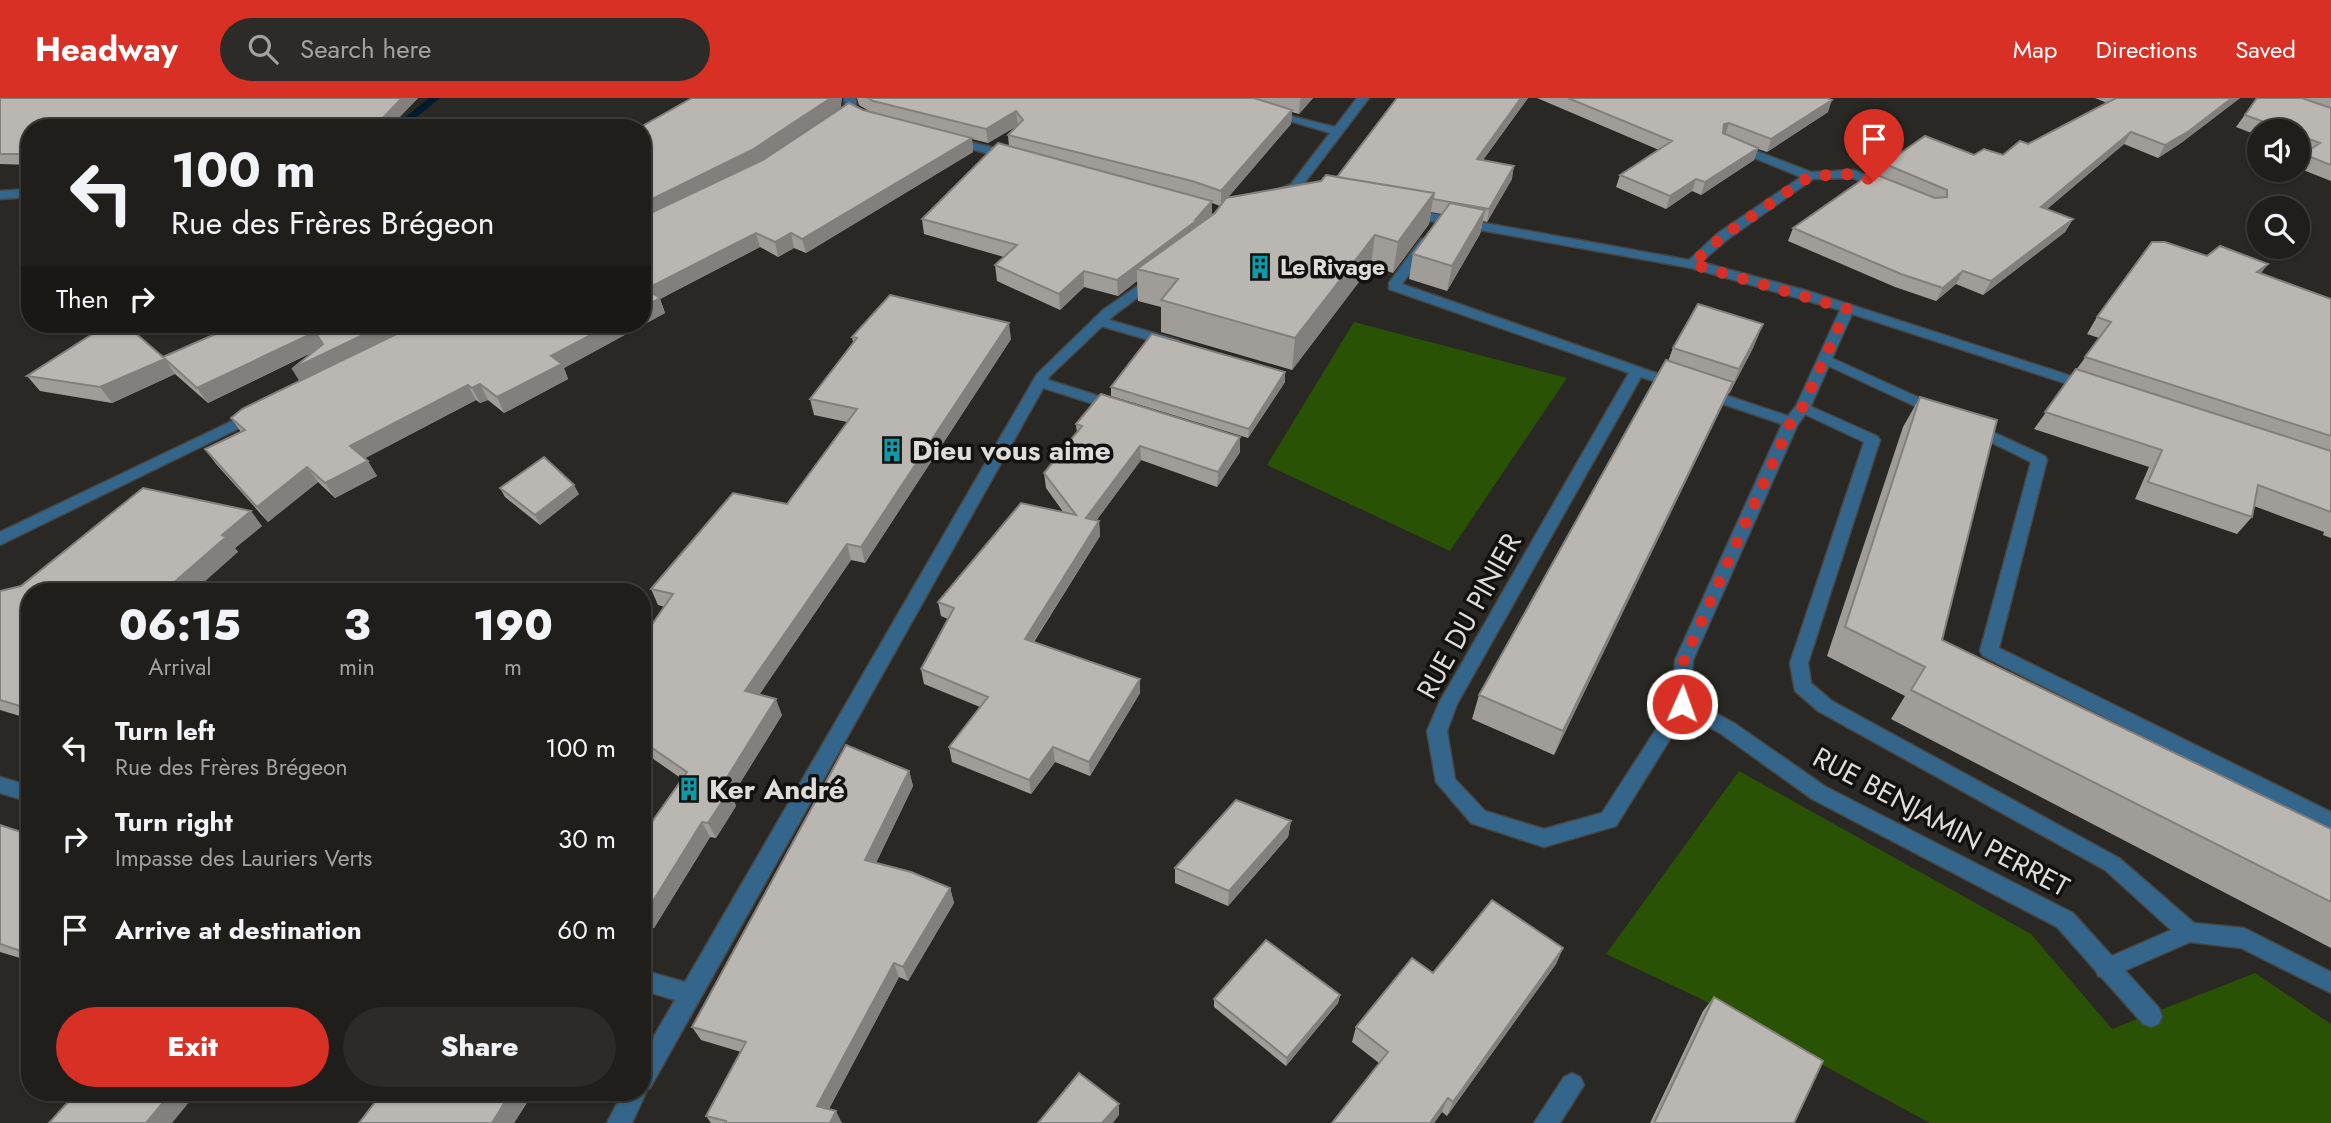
<!DOCTYPE html>
<html lang="en">
<head>
<meta charset="utf-8">
<style>
	body { margin:0; font-family:Jost,sans-serif; background:#2d2b28; color:#f1f3f6; height:100vh; display:flex; flex-direction:column; font-size:26px; white-space:nowrap }
	* { box-sizing:border-box; margin:0 }
	p { font-size:23px; color:#a2a2a3 }
	.icon { flex:none; width:38px; height:38px; fill:none; stroke:currentColor; stroke-width:2; stroke-linecap:round; stroke-linejoin:round }
	.map { position:relative; flex:1; overflow:hidden }
	.drawer { position:absolute; left:21px; top:485px; width:630px; height:518px; display:flex; flex-direction:column; background:#201e1b; border-radius:28px; box-shadow:0 2px 5px #0004,0 0 0 2px #3d3c3a }
	.drawer>* { flex:none }
	.banner { position:absolute; left:21px; top:21px; width:630px; height:214px; border-radius:28px; box-shadow:0 2px 5px #0004,0 0 0 2px #3d3c3a; background:#201e1b; color:#f1f3f6; overflow:hidden }
	.buttons { position:absolute; left:2247px; top:21px; display:grid; gap:14px }
	.buttons a { display:grid; place-items:center; width:63px; height:63px; border-radius:50%; background:#201e1b; box-shadow:0 2px 5px #0004,0 0 0 2px #3d3c3a; font-size:35px }
	.pin { position:absolute; display:grid; place-items:center; width:60px; height:60px; color:#fff; margin:-72px -30px; border-radius:50% 50% 50% 0; rotate:-45deg; box-shadow:0 0 7px #0007 }
	.pin .icon { rotate:45deg }
	.me { position:absolute; width:77px; margin:-38px; rotate:2deg; stroke-linejoin:round; filter:drop-shadow(0 0 5px #0008) }
	.turn { display:flex; align-items:center; gap:24px; height:147px; padding:0 35px; font-size:32px }
	.turn .icon { width:91px; height:91px; stroke-width:2.5 }
	.turn b { display:block; font-size:49px; line-height:60px }
	.then { display:flex; align-items:center; height:66px; padding:0 35px; background:#0003; gap:14px; font-size:26px }
	.eta { display:flex; justify-content:space-evenly; align-items:center; height:119px; text-align:center }
	.eta b { font-size:42px; font-weight:800; line-height:49px }
	.cta { display:flex; gap:14px; margin-top:auto; padding:14px 35px }
	.cta a { flex:1; height:80px; border-radius:42px; background:#d93025; color:#fff; font-size:28px; font-weight:800; line-height:80px; text-align:center }
	.cta a+a { background:#2d2b28; color:#f1f3f6 }
	ul { padding:0; list-style:none }
	li { display:flex; align-items:center; gap:21px; height:91px; padding:0 35px }
	li div { flex:1 }
	li b { display:block; font-size:26px }
	li em { font-style:normal }
	header { display:flex; align-items:center; gap:42px; box-sizing:border-box; height:98px; padding:0 35px; background:#d93025; color:#fff }
	header strong { font-size:33px }
	nav { display:flex; gap:38px; margin-inline-start:auto; font-size:24px }
	.search { width:490px; height:63px; background:#2d2b28; display:flex; align-items:center; gap:18px; box-sizing:border-box; padding:0 24px; border-radius:38px; color:#a2a2a3; font-size:26px }
	.map>svg:first-child { display:block }
	.green { fill:#2a5204 }
	.lines { fill:none; stroke-linecap:round; stroke-linejoin:round }
	.stream { fill:#001b2b; fill-rule:evenodd }
	.service-casing { stroke:#474541; stroke-width:3 }
	.minor-casing { stroke:#474541; stroke-width:3 }
	.service { fill:#33668a; fill-rule:evenodd }
	.minor { fill:#33668a; fill-rule:evenodd }
	.wall { fill:#a09d99; fill-rule:evenodd }
	.shaded-wall { fill:#827f7d }
	.building { fill:#bab6b2; stroke:#827f7d; stroke-width:2 }
	.route { stroke:#d93025; stroke-width:12; stroke-dasharray:0 21.6 }
	.labels { text-anchor:middle; dominant-baseline:central; stroke-width:7; stroke-linejoin:round; paint-order:stroke }
	.far-poi-label { font-size:23px; font-weight:bold; fill:#dfddda; stroke:#12110f; text-anchor:start }
	.poi-label { font-size:28px; font-weight:bold; fill:#dfddda; stroke:#12110f; text-anchor:start }
	.street-label { font-size:28px; fill:#dfddda; stroke:#12110f }
</style>
</head>
<body>
<header>
<strong>Headway</strong>
<div class="search"><svg class="icon" aria-label="search" viewBox="0 0 24 24"><circle cx="10" cy="10" r="6"/><path d="M15 15l6 6"/></svg>Search here</div>
<nav><a>Map</a><a>Directions</a><a>Saved</a></nav>
</header>
<div class="map">
<svg width="2331" height="1025" viewBox="0 0 2331 1025">
	<rect width="100%" height="100%" fill="#2a2824"/>
	<path class="green" d="M1354,224L1567,280L1450,453L1267,367Z
		M1739,673L2031,836L2112,931L2255,875L2331,926V1025H1930L1699,900L1606,856Z"/>
	<g class="lines">
		<path class="stream" d="M429,0H440L403,30H392Z"/>
		<g class="service-casing">
			<path id="service" d="M1426,140L1432,144L1402,186L1642,270L1644,273L1637,277L1632,276L1389,191V185L1421,141Z
				M1099,219L1178,242L1180,245L1173,249L1094,226V220Z
				M1825,257L1944,311L1947,314L1944,317H1934L1820,264L1818,261Z
				M1039,279L1124,306L1126,309L1119,314L1034,287L1032,284Z
				M1803,305L1877,338L1880,342L1808,565L1811,585L1832,603L2119,760L2194,825L2244,830L2331,874V895L2241,850L2190,844L2106,881L2098,878L2095,871L2098,864L2171,832L2105,772L1818,613L1795,593L1790,565L1864,344L1798,313L1796,310L1798,307Z
				M1971,324L2045,358L2047,362L1999,550L2331,714V733L1983,558L1980,553L2031,364L1966,332L1963,329Z"/>
		</g>
		<g class="minor-casing">
			<path id="minor" d="M844,0H856V9L870,17V21H862L846,13Z
				M1357,0H1369L1299,92L1280,100H1272V94L1291,86L1330,35L1267,16V12L1335,29Z
				M950,39L1015,55L1017,58L1011,62L946,44L944,42Z
				M1730,46H1738L1811,74L1854,72L1894,89L1888,93L1853,80L1813,81L1728,141L1701,164L1808,193L2096,286L2098,289L2091,294L2086,292L1852,216L1810,310L1798,326L1693,562L1691,602L1734,625L1826,689L2073,815L2159,910L2162,918L2159,926L2151,929L2143,926L2057,829L1812,701L1720,635L1685,617L1616,728L1544,749L1471,725L1436,684L1427,633L1439,605L1630,273L1637,269L1683,283L1685,286L1678,291L1641,279L1457,606L1447,633L1455,681L1485,713L1544,731L1602,715L1673,605L1675,562L1782,326L1699,298L1697,295L1704,290L1788,318L1796,308L1840,212L1691,170L1408,119L1402,115L1408,111L1689,162L1718,135L1801,79L1730,50Z
				M30,91V99L0,101V93Z
				M1156,175L1163,179L1161,182L1113,218L1050,278L650,990L647,992L632,1025H607L623,994H642V959L675,902L642,892V872L685,884L1037,276L1103,212Z
				M255,312L263,317L260,320L0,447V434Z
				M0,679L30,688V704L0,695Z
				M1572,975L1580,979L1584,987L1560,1025H1534L1564,979Z"/>
		</g>
		<use href="#service" class="service"/>
		<use href="#minor" class="minor"/>
	</g>
	<path class="wall" d="M0,0H418L389,30H30V67L0,66Z
		M857,0H1313L1299,16L1292,14L1291,26L1227,100L1321,83L1337,79L1397,0H1528L1483,62L1512,81L1487,124L1483,123L1480,136L1447,193L1409,181L1413,156L1442,116L1431,114L1429,126L1393,175L1371,168L1292,272L1161,234V209L1138,203L1137,183L1118,198L1084,189L1060,212L997,183L995,167L1004,159L924,136L922,121L1009,48L1008,37L1017,28L988,45L972,41L973,54L806,155L794,150L778,159L760,149L660,201L665,215L564,270L568,281L504,315L488,302L480,305L476,302L365,360L377,378L335,400L318,384L268,424L216,366L205,351L241,334L231,320L300,283L313,254L208,305L175,276L112,305L40,293L27,278L163,259L642,226V30L841,9L758,64L863,12L869,13L859,7ZM1212,105L1220,108L1212,117Z
		M1537,0H1827L1828,14L1767,54L1758,51L1754,62L1701,97L1692,93L1666,111L1616,89L1620,77L1659,52Z
		M2095,0H2240L2181,45L2158,60L2124,46L2047,111L2073,121L2065,134L1983,197L1956,186L1936,203L1895,189L1788,143L1793,130L1879,78L1885,66L1974,57H2003L2028,46L2107,5Z
		M2257,0H2331V83L2298,70V63L2304,55L2298,52V33H2259V38L2236,29Z
		M2261,176L2331,201V440L2323,437L2324,434L2254,408L2252,419L2237,436L2135,401L2149,369L2034,331L2099,240L2087,236L2097,219Z
		M1763,226L1753,250L1729,296L1728,295L1554,657L1472,621L1479,597L1668,263L1673,250Z
		M852,239L1011,241L865,465L851,462L759,597L782,617L732,698L736,708L716,740L710,739L654,830L642,826V738L682,681L642,653V541L665,509L658,507L651,491L787,406L847,324L814,317L810,301L853,244Z
		M1285,284L1248,340L1111,298V289Z
		M1920,299L1942,542L2331,731V850L1891,621L1905,598L1827,558L1903,329Z
		M1076,326L1240,354L1217,389L1141,362L1096,423H1099L1100,438L1034,544L1140,581V595L1090,678L1055,664L1031,696L952,664L949,649L980,609L924,586L921,571L948,521L941,518L938,504L1064,415L1046,390L1044,375L1077,335Z
		M500,390L579,396L540,427L505,399Z
		M262,428L235,450L238,454L30,494V621L0,612V493Z
		M909,673L913,688L876,765L950,790L954,805L908,883L899,879L829,1011L842,1025H711L706,1018L741,954L701,942L692,929Z
		M1291,723L1288,739L1228,808L1175,785V770Z
		M0,727L30,737V863L0,854Z
		M1563,850L1556,866L1447,1018L1442,1014L1434,1025H1332L1379,965L1352,944L1356,929L1433,875Z
		M1340,897L1338,905L1286,968L1214,909V901Z
		M1714,899L1794,1025H1650L1703,913Z
		M383,994H565L559,1003L533,995L514,1025H359Z"/>
	<path class="shaded-wall" d="M402,0H418L389,30H373Z
		M831,0H842L841,9L756,66L642,123V106Z
		M1302,0H1313L1299,16L1300,2Z
		M1521,0H1528L1475,73L1477,61Z
		M2232,0H2240L2181,45L2158,60L2165,47Z
		M1832,2L1828,14L1767,54L1771,41Z
		M1292,12L1291,26L1221,108V93Z
		M1016,13L1018,27L988,45L986,31Z
		M1729,25L1725,38H1719L1724,26Z
		M2131,34L2124,46L2034,122L2041,109Z
		M972,40L973,54L806,155L802,141Z
		M1758,50L1754,62L1701,97L1705,84Z
		M1514,68L1512,81L1487,124L1489,111Z
		M1696,81L1692,93L1666,111L1670,98Z
		M1434,95L1429,126L1393,175L1398,144Z
		M1212,103V118L1137,171V183L1118,198L1117,182L1196,121Z
		M1485,112L1480,136L1447,193L1452,168Z
		M2073,121L2065,134L1983,197L1991,183Z
		M756,135L760,149L660,201L665,215L564,270L568,281L504,315L497,299L551,258L612,226H642V210L646,191Z
		M791,135L794,150L778,159L775,144Z
		M1375,137L1371,168L1292,272L1295,240Z
		M2268,166L2256,182L2257,174Z
		M1084,173V189L1060,212L1059,196Z
		M1963,173L1956,186L1936,203L1943,190Z
		M1009,225L1011,241L865,465L861,449Z
		M386,226H425L301,286L292,271Z
		M1763,226L1753,250L1729,296L1739,271Z
		M315,234L324,248L208,305L197,290Z
		M165,261L175,276L112,305L100,289Z
		M1285,274V284L1248,340L1249,331Z
		M1733,284L1722,309L1554,657L1563,633Z
		M480,286L488,302L480,305L472,290Z
		M468,287L476,302L360,363L350,348Z
		M1240,339V354L1217,389L1218,374Z
		M1140,348L1141,362L1087,435L1086,420Z
		M368,363L377,378L335,400L325,385Z
		M307,369L318,384L268,424L257,409Z
		M574,387L579,396L540,427L535,417Z
		M251,413L262,428L235,450L238,454L193,494H163L222,437Z
		M1099,423L1100,438L1026,555L1025,541Z
		M847,446L851,462L751,609L745,593Z
		M1140,581V595L1090,678L1089,664Z
		M776,601L782,617L732,698L736,708L716,740L708,725L721,689Z
		M1053,649L1055,664L1031,696L1029,682Z
		M909,673L913,688L870,777L865,762Z
		M1291,723L1288,739L1228,808L1229,793Z
		M702,724L710,739L654,830L645,816Z
		M950,790L954,805L908,883L903,869Z
		M1563,850L1556,866L1447,1018L1453,1004Z
		M894,865L899,879L824,1020L817,1008Z
		M1340,897L1338,905L1286,968L1287,960Z
		M172,994H189L195,997L172,1025H146Z
		M511,994L533,995L514,1025H492Z
		M550,994H565L559,1003Z
		M1448,1000L1442,1014L1434,1025H1430Z
		M1119,1006V1017L1113,1025H1102Z
		M836,1013L842,1025H830Z"/>
	<path class="building" d="M0,0H402L373,30H30V56H0Z
		M692,0H831L752,52L642,106V30H639Z
		M868,0H1254L1292,12L1221,93L1192,83L1008,37L1023,22L1016,13L986,31L873,3Z
		M1397,0H1521L1477,61L1514,68L1489,111L1433,101L1434,95L1337,79Z
		M1568,0H1827L1832,2L1771,41L1729,25L1724,26L1723,35L1758,50L1705,84L1696,81L1670,98L1620,77L1672,43Z
		M2116,0H2232L2189,33L2165,47L2131,34L2041,109L2073,121L1991,183L1963,173L1943,190L1901,176L1793,130L1872,75L1935,100L1947,99V92L1885,66L1925,38L1974,57L1984,51L2003,57L2020,43L2028,46Z
		M2257,0H2302L2331,10V67L2303,56L2320,45L2298,37V33H2289L2245,17Z
		M849,5L863,12L972,40L802,141L791,135L775,144L756,135L646,191L660,200L642,210V119L763,62Z
		M998,45L1212,103L1196,121L1200,120L1117,182L1084,173L1059,196L995,167L1017,147L922,121Z
		M1326,77L1434,95L1398,144L1375,137L1295,240L1161,202L1178,181L1137,171L1215,115L1226,100L1321,83Z
		M1450,105L1485,112L1452,168L1413,156Z
		M2152,144H2165L2207,158L2220,148L2268,166L2257,174L2331,201V338L2085,259L2111,224L2097,219Z
		M890,197L1009,225L861,449L847,446L745,593L776,601L721,689L729,693L708,725L702,724L645,816L642,815V738L687,674L642,643V592L650,583L642,581V541L673,496L651,491L733,395L787,406L857,311L810,301L857,240L852,239Z
		M1698,206L1763,226L1739,271L1673,250Z
		M108,226H125L163,259L238,226H386L292,271L323,246L315,234L197,290L165,261L100,289L27,278Z
		M417,226H612L551,258L562,266L497,299L480,286L472,290L468,287L350,348L368,363L325,385L307,369L257,409L205,351L245,332L231,320L242,311Z
		M1152,236L1285,274L1249,331L1111,289Z
		M1666,262L1733,284L1563,633L1479,597Z
		M2076,271L2331,353V414L2258,387L2252,419L2148,384L2162,352L2045,314Z
		M1101,296L1240,339L1218,374L1140,348L1086,420L1099,423L1025,541L1140,581L1089,664L1053,649L1029,682L949,649L988,599L921,571L954,510L938,504L1021,405L1076,417L1044,375L1082,328L1076,326Z
		M1920,299L1997,322L1942,542L2331,731V804L1911,592L1925,569L1845,529Z
		M544,359L574,387L535,417L500,390Z
		M143,390L251,413L222,437L226,439L163,494H30V611L0,602V493L21,488Z
		M846,647L909,673L865,762L911,774L950,790L903,869L894,865L817,1008L836,1013L830,1025H725L726,1023L706,1018L746,944L692,929Z
		M1236,702L1291,723L1229,793L1175,770Z
		M0,727L30,737V856L0,846Z
		M1492,802L1563,850L1453,1004L1448,1000L1430,1025H1332L1388,954L1356,929L1412,860L1433,875Z
		M1266,842L1340,897L1287,960L1214,901Z
		M1714,899L1823,963L1794,1025H1654Z
		M1079,975L1119,1006L1102,1025H1038Z
		M77,994H172L146,1025H49Z
		M383,994H511L492,1025H359Z"/>
	<g class="lines">
		<path class="route" d="M1682,606L1684,562L1791,324L1802,310L1847,211L1692,166L1723,138L1810,78L1854,76L1874,83"/>
	</g>
	<defs>
		<g id="building-bare" transform="scale(1.89)"><path d="M-4-6H4V6H1V3H-1V6H-4ZM-2.5-4.3h1.7v1.8h-1.7ZM.8-4.3h1.7v1.8H.8ZM-2.5-1h1.7V.8h-1.7ZM.8-1h1.7V.8H.8Z" fill="#0f9aa8" stroke="#12110f" stroke-width="2.5" paint-order="stroke"/></g>
	</defs>
	<g fill-rule="evenodd">
		<use href="#building-bare" x="1260" y="169"/>
		<use href="#building-bare" x="892" y="352"/>
		<use href="#building-bare" x="689" y="691"/>
	</g>
	<g class="labels">
		<g class="far-poi-label">
			<text x="1280" y="169">Le Rivage</text>
		</g>
		<g class="poi-label">
			<text x="912" y="352">Dieu vous aime</text>
			<text x="709" y="691">Ker André</text>
		</g>
		<g class="street-label">
			<text transform="translate(1469 518) rotate(-61)">RUE DU PINIER</text>
			<text transform="translate(1941 724) rotate(28)">RUE BENJAMIN PERRET</text>
		</g>
	</g>
</svg>
<div class="buttons">
<a><svg class="icon" aria-label="sound" viewBox="0 0 24 24"><path d="M4 9h4l5-4v14l-5-4H4zM17 9q2 3 0 6"/></svg></a>
<a><svg class="icon" aria-label="search" viewBox="0 0 24 24"><circle cx="10" cy="10" r="6"/><path d="M15 15l6 6"/></svg></a>
</div>
<div class="pin" style="left:1874px;top:83px;background:#d93025"><svg class="icon" aria-label="arrive" viewBox="0 0 24 24"><path d="M6 21V4h12l-3 4 3 4H6"/></svg></div>
<svg class="me" style="left:1682px;top:606px" viewBox="-20 -20 40 40"><circle r="17" fill="#d93025" stroke="#fff" stroke-width="3"/><path d="M0-11L8 9 0 5-8 9z" fill="#fff"/></svg>
<div class="banner">
<div class="turn"><svg class="icon" aria-label="left" viewBox="0 0 24 24"><path d="M17 20v-9H6M10 6l-5 5 5 5"/></svg><div><b>100 m</b>Rue des Frères Brégeon</div></div>
<div class="then">Then<svg class="icon" aria-label="right" viewBox="0 0 24 24"><path d="M7 20v-9h11M14 6l5 5-5 5"/></svg></div>
</div>
<section class="drawer">
<div class="eta">
<div><b>06:15</b><p>Arrival</p></div>
<div><b>3</b><p>min</p></div>
<div><b>190</b><p>m</p></div>
</div>
<ul>
<li><svg class="icon" aria-label="left" viewBox="0 0 24 24"><path d="M17 20v-9H6M10 6l-5 5 5 5"/></svg><div><b>Turn left</b><p>Rue des Frères Brégeon</p></div><em>100 m</em></li>
<li><svg class="icon" aria-label="right" viewBox="0 0 24 24"><path d="M7 20v-9h11M14 6l5 5-5 5"/></svg><div><b>Turn right</b><p>Impasse des Lauriers Verts</p></div><em>30 m</em></li>
<li><svg class="icon" aria-label="arrive" viewBox="0 0 24 24"><path d="M6 21V4h12l-3 4 3 4H6"/></svg><div><b>Arrive at destination</b></div><em>60 m</em></li>
</ul>
<div class="cta"><a>Exit</a><a>Share</a></div>
</section>
</div>
</body>
</html>
